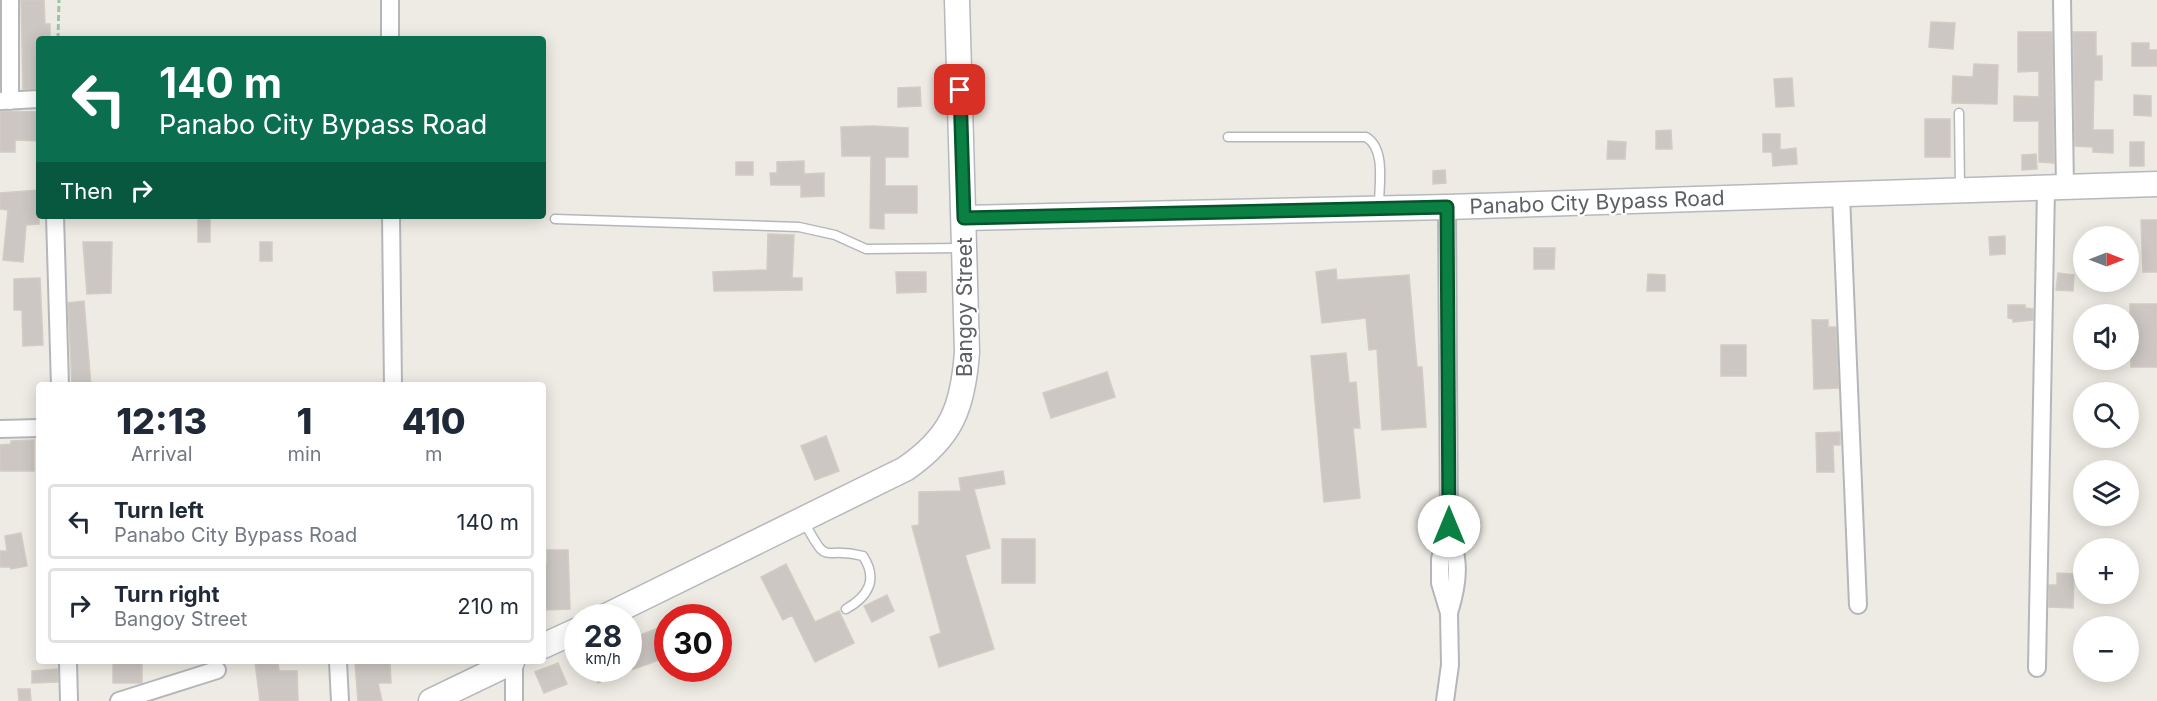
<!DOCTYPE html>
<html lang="en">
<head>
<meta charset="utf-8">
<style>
	body { margin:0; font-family:Inter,sans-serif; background:#f6f6f7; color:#1f2937; height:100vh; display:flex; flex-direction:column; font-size:22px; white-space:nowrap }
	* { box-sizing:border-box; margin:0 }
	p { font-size:20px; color:#747a83 }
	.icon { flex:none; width:33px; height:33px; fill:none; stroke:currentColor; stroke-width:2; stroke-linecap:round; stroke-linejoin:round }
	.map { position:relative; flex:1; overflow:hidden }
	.details { position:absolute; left:36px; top:382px; width:510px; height:282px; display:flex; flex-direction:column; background:#fff; border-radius:6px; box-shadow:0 3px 15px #0003 }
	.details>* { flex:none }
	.guide { position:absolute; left:36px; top:36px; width:510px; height:183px; border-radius:6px; box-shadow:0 3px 15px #0003; background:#0b6e4f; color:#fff; overflow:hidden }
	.needle { width:39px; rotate:90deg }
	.controls { position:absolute; left:2073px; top:226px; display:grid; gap:12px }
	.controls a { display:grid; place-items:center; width:66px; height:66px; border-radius:50%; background:#fff; box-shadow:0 3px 15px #0003; font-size:30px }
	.speed { position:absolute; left:564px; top:604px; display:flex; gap:12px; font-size:30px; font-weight:700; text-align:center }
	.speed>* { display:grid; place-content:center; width:78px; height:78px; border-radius:50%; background:#fff; box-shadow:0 3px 15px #0003; line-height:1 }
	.speed small { font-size:15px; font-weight:400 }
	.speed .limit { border:9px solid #d22; background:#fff; color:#111 }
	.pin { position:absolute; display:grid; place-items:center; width:51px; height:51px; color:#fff; margin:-26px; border-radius:12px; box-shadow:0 3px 9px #0006 }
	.me { position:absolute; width:66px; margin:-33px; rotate:0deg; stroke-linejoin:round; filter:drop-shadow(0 0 4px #0008) }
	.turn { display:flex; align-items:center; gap:21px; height:126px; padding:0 24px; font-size:27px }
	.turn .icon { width:78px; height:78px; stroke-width:2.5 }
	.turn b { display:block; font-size:42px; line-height:51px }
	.then { display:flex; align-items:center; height:57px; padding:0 24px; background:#0003; gap:12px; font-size:22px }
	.eta { display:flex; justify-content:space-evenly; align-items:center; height:102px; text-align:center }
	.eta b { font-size:36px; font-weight:800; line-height:42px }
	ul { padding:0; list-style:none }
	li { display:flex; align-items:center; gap:18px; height:75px; margin:0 12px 9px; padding:0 12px; border:3px solid #e0e1e3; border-radius:6px }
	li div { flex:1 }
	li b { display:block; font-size:22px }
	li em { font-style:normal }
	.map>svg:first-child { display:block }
	.building { fill:#ccc7c3; stroke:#d2ccc2; stroke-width:1.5 }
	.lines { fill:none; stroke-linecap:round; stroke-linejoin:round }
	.lane-casing { stroke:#b4b7ba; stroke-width:11 }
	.street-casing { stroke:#b4b7ba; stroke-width:20 }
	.secondary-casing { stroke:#b5b9bd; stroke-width:27 }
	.path { stroke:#9bc5a3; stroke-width:3; stroke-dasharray:6 3; stroke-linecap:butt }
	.lane { stroke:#fff; stroke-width:8 }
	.street { stroke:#fff; stroke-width:16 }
	.secondary { stroke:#fff; stroke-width:24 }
	.route-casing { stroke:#07532c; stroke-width:15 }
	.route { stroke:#0b8043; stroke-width:10 }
	.labels { text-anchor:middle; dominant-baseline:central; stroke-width:4.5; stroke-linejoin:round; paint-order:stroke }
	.street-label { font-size:21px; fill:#5c6064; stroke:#fff }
</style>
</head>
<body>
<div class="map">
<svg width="2157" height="701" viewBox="0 0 2157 701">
	<rect width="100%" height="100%" fill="#eeebe4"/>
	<path class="building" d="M21,0H44L45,24H50V39H39V89H23Z
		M1931,22L1955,23L1953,49L1929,47Z
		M2018,32H2052L2054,163L2039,162V121H2014V96L2039,97V71L2018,72Z
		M2073,32H2096V56H2102V80H2094L2093,130H2113V153L2093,152V147L2075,146Z
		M2132,43H2149V50H2157V66H2132Z
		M1974,64L1998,65L1997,104L1952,103L1953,76L1973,77Z
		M1792,78L1794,106L1776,107L1774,79Z
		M920,87L921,106L898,107V88Z
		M2134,95L2151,96V116L2134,115Z
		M0,111L39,112V141L15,140V152H0Z
		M1925,119H1950V157H1925Z
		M874,126L908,128V157H885V186H917V213H884V229L870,228L871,156H842L841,127Z
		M1671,130L1672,149H1656V131Z
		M1763,134H1780V150L1796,148L1797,164L1773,166L1772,152H1763Z
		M1608,141L1626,142L1625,159H1607Z
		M2130,142H2144V166H2130Z
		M2036,154L2037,169L2022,170V155Z
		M804,161V174L824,173V196L801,197V185H771L770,173H777V162Z
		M736,162H753V175H736Z
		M1445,170L1446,183L1433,184V171Z
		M39,190V224L26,225L23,262L3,260L8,210L0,209V193Z
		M198,219H210V242H198Z
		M2141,220H2157V272H2143Z
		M768,234L794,235L792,278H802V290L714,291L713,272L767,270Z
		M2005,236V254L1990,255L1989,237Z
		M83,242H112L111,293L87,294Z
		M260,242H272V261H260Z
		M1534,248H1555L1554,269H1534Z
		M1336,269L1337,280L1409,275L1417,367H1422L1426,427L1382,430L1377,349L1369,350L1366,318L1322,323L1316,272Z
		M896,272H926V292L897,293Z
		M2058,273L2074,275L2073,291L2056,290Z
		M1648,274L1665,275V291H1647Z
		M40,278L43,345L23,346L22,310H14V279Z
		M84,301L91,386H72L68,303Z
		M2130,304H2157V367H2131Z
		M2008,305H2025V308L2033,309V320L2013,322V319L2008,318Z
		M1812,320H1828V327H1836L1839,388L1814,389Z
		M1721,345H1746V376H1721Z
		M1346,353L1349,383L1356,382L1360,428H1353L1360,498L1324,502L1311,356Z
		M1107,372L1115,397L1051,418L1043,393Z
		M1840,432V445H1833L1834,472H1817L1816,433Z
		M826,436L839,471L815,480L801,446Z
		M34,440V471H0V445L11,444V441Z
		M1003,471L1005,484L974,489L990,548L965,555L994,649L939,667L930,637L941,633L912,526L919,525V492L961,491L959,478Z
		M21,533L27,566L11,569L10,567H0V551H7L5,536Z
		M1002,539H1035V583H1002Z
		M547,550H568L570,609L543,610V562H547Z
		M786,564L815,622L839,611L854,643L815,662L792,615L783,620L761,577Z
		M2057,573L2074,574L2073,608L2049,607V585H2057Z
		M887,595L894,611L872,622L864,606Z
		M668,624V657L628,671V640Z
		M113,662H142V683H113Z
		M255,662H278L279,671H297L298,701H260Z
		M355,662H390L391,683H378L382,701H358Z
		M558,663L567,684L544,693L535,672Z
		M58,669V682L32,683V671Z
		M591,669H627L598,683Z
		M18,689H30L31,701H19Z"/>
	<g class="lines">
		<g class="lane-casing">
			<path id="lane" d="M1959,113L1960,188
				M1228,137H1366C1386,149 1379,184 1379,205
				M555,219L799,227L835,235L866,249L961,248
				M803,520C830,570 819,545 863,556C878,579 869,596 846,609"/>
		</g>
		<g class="street-casing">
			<path id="street" d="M10,0V101
				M390,0V39
				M2062,0L2065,187
				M1,101L39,99
				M1841,195L1858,605
				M55,216L60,386
				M391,216L393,386
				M0,429L39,428
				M1449,526C1459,562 1460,577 1449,613
				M68,662L69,701
				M338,662L340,701
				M2037,668L2046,188
				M119,701L217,670
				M514,701V662
				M1445,701L1450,665L1449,613L1440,583V559L1449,526L1447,207"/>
		</g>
		<g class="secondary-casing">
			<path id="secondary" d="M964,218L1447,207L2157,184
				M602,618L905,469C952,437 963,407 967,352L957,0
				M543,646L578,630
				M431,701L512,662"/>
		</g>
		<path class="path" d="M58,39L59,0"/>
		<use href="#lane" class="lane"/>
		<use href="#street" class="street"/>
		<use href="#secondary" class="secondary"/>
	</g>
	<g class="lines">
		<g class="route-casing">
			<path id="route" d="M960,90L964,218L1447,207L1449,526"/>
		</g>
		<use href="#route" class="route"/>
	</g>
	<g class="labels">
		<g class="street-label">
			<text transform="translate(1597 202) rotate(-2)">Panabo City Bypass Road</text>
			<text transform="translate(964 307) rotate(-90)">Bangoy Street</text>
		</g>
	</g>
</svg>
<div class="controls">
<a><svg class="needle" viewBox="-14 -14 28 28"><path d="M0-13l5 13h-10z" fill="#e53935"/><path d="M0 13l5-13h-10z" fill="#747a83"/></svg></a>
<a><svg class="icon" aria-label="sound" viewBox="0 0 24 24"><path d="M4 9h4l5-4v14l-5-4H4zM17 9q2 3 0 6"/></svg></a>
<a><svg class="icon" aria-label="search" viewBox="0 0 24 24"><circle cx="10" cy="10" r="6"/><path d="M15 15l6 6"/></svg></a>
<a><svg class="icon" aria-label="layers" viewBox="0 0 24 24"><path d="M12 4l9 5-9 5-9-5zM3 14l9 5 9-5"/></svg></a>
<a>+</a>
<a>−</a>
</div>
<div class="speed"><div>28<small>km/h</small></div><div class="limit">30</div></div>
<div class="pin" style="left:960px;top:90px;background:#d93025"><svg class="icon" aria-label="arrive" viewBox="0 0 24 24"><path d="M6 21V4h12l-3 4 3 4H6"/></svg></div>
<svg class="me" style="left:1449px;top:526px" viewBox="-20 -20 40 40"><circle r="19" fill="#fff"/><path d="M0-13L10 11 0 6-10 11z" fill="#0b8043"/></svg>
<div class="guide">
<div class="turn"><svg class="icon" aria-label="left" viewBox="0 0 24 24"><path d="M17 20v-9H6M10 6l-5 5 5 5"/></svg><div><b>140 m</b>Panabo City Bypass Road</div></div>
<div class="then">Then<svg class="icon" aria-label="right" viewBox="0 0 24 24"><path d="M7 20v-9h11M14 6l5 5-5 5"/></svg></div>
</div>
<section class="details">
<div class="eta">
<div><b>12:13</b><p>Arrival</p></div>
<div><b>1</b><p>min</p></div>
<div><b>410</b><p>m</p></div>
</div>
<ul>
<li><svg class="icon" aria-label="left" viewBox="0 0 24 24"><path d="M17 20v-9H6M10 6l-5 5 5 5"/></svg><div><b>Turn left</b><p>Panabo City Bypass Road</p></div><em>140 m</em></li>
<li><svg class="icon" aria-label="right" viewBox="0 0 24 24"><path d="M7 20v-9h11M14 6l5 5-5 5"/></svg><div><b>Turn right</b><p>Bangoy Street</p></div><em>210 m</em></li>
</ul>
</section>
</div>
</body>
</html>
